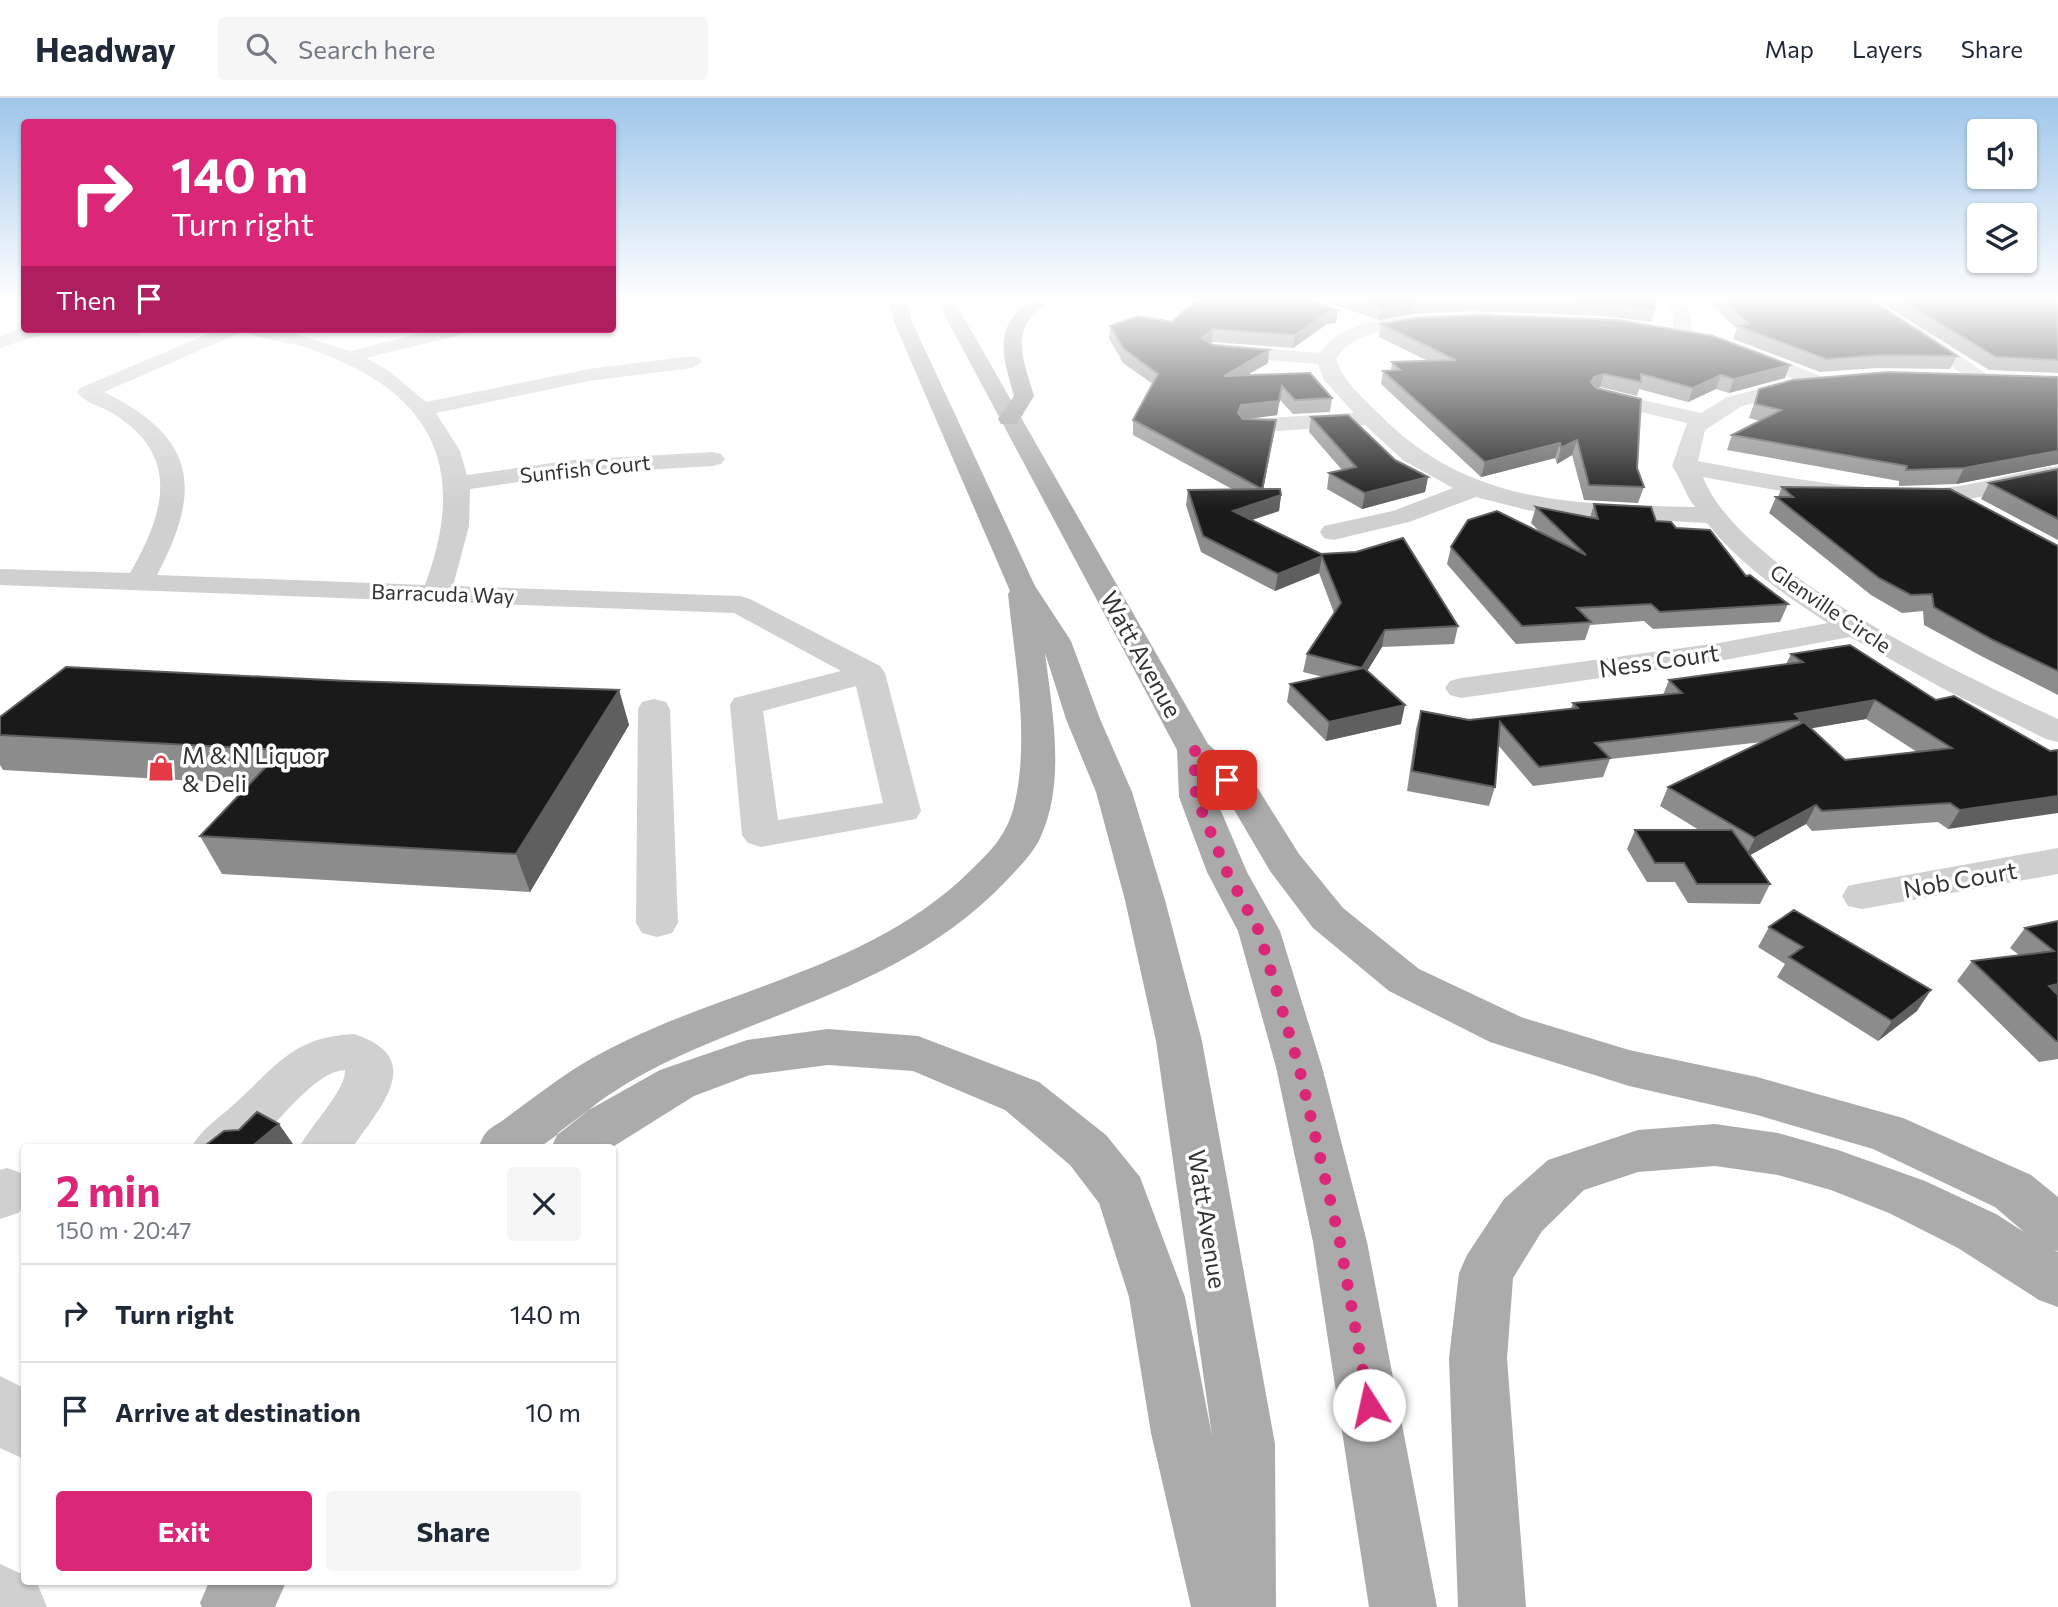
<!DOCTYPE html>
<html lang="en">
<head>
<meta charset="utf-8">
<style>
	body { margin:0; font-family:Commissioner,sans-serif; background:#f6f6f7; color:#1f2937; height:100vh; display:flex; flex-direction:column; font-size:26px; white-space:nowrap }
	* { box-sizing:border-box; margin:0 }
	p { font-size:23px; color:#747a83 }
	.icon { flex:none; width:38px; height:38px; fill:none; stroke:currentColor; stroke-width:2; stroke-linecap:round; stroke-linejoin:round }
	.map { position:relative; flex:1; overflow:hidden }
	.panel { position:absolute; left:21px; top:1046px; width:595px; height:441px; display:flex; flex-direction:column; background:#fff; border-radius:7px; box-shadow:0 2px 5px #0004 }
	.panel>* { flex:none }
	.hud { position:absolute; left:21px; top:21px; width:595px; height:214px; border-radius:7px; box-shadow:0 2px 5px #0004; background:#db2777; color:#fff; overflow:hidden }
	.controls { position:absolute; left:1967px; top:21px; display:grid; gap:14px }
	.controls a { display:grid; place-items:center; width:70px; height:70px; border-radius:7px; background:#fff; box-shadow:0 2px 5px #0004; font-size:35px }
	.pin { position:absolute; display:grid; place-items:center; width:60px; height:60px; color:#fff; margin:-30px; border-radius:14px; box-shadow:0 4px 10px #0006 }
	.me { position:absolute; width:77px; margin:-38px; rotate:350deg; stroke-linejoin:round; filter:drop-shadow(0 0 5px #0008) }
	.turn { display:flex; align-items:center; gap:24px; height:147px; padding:0 35px; font-size:32px }
	.turn .icon { width:91px; height:91px; stroke-width:2.5 }
	.turn b { display:block; font-size:49px; line-height:60px }
	.then { display:flex; align-items:center; height:66px; padding:0 35px; background:#0003; gap:14px; font-size:26px }
	.round { display:grid; place-items:center; flex:none; width:74px; height:74px; border-radius:7px; background:#f6f6f7 }
	.head { display:flex; align-items:center; justify-content:space-between; height:119px; padding:0 35px }
	h1 { font-size:42px; font-weight:700; line-height:52px; color:#db2777 }
	.cta { display:flex; gap:14px; margin-top:auto; padding:14px 35px }
	.cta a { flex:1; height:80px; border-radius:7px; background:#db2777; color:#fff; font-size:28px; font-weight:700; line-height:80px; text-align:center }
	.cta a+a { background:#f6f6f7; color:#1f2937 }
	ul { padding:0; list-style:none }
	li { display:flex; align-items:center; gap:21px; height:98px; padding:0 35px; border-top:2px solid #e0e1e3 }
	li div { flex:1 }
	li b { display:block; font-size:26px }
	li em { font-style:normal }
	header { display:flex; align-items:center; gap:42px; box-sizing:border-box; height:98px; padding:0 35px; background:#fff; border-bottom:2px solid #e0e1e3 }
	header strong { font-size:33px }
	nav { display:flex; gap:38px; margin-inline-start:auto; font-size:24px }
	.search { width:490px; height:63px; background:#f6f6f7; display:flex; align-items:center; gap:18px; box-sizing:border-box; padding:0 24px; border-radius:7px; color:#747a83; font-size:26px }
	.map>svg:first-child { display:block }
	.lines { fill:none; stroke-linecap:round; stroke-linejoin:round }
	.minor { fill:#d0d0d0; fill-rule:evenodd }
	.major { fill:#ababab; fill-rule:evenodd }
	.highway { fill:#9a9a9a; fill-rule:evenodd }
	.wall { fill:#8c8c8c; fill-rule:evenodd }
	.shaded-wall { fill:#5f5f5f }
	.building { fill:#1a1a1a; stroke:#5f5f5f; stroke-width:2 }
	.route { stroke:#db2777; stroke-width:12; stroke-dasharray:0 21.6 }
	.labels { text-anchor:middle; dominant-baseline:central; stroke-width:7; stroke-linejoin:round; paint-order:stroke }
	.far-street-label { font-size:21px; fill:#333; stroke:#fff }
	.street-label { font-size:24px; fill:#333; stroke:#fff }
	.poi-label { font-size:24px; fill:#333; stroke:#fff; text-anchor:start }
</style>
</head>
<body>
<header>
<strong>Headway</strong>
<div class="search"><svg class="icon" aria-label="search" viewBox="0 0 24 24"><circle cx="10" cy="10" r="6"/><path d="M15 15l6 6"/></svg>Search here</div>
<nav><a>Map</a><a>Layers</a><a>Share</a></nav>
</header>
<div class="map">
<svg width="2058" height="1509" viewBox="0 0 2058 1509">
	<rect width="100%" height="100%" fill="#fff"/>
	<g class="lines">
		<path class="minor" d="M1465,199H1482L1498,223L1495,227H1483Z
			M1661,199H1679C1690,212 1697,224 1689,240H1675L1673,236V216Z
			M1434,217L1443,222L1440,226C1406,234 1358,226 1336,261C1343,283 1361,298 1378,315C1469,408 1573,406 1695,409C1685,396 1681,381 1672,368L1687,325L1592,302L1589,298L1592,294L1599,292L1701,315L1727,299L1796,282L1732,256L1729,252L1739,246L1826,280L1829,284L1826,288L1742,308L1705,332L1698,363C1778,378 1860,395 1942,390C1981,387 2019,373 2058,368V382C2019,388 1982,402 1942,404C1862,410 1782,393 1703,379C1739,474 1966,579 2058,621V644L2046,641L1944,591L1850,539L1719,563L1461,600L1450,597L1445,590L1450,583L1461,580L1719,545L1828,525C1785,497 1739,466 1707,425L1564,418L1527,412L1476,399L1409,424L1333,442L1324,440L1320,434L1324,428L1393,413L1453,390L1403,362L1365,327L1250,335L1242,333L1239,328L1242,323L1250,321L1354,315L1324,282L1318,266L1216,258L1206,252L1216,246L1320,255C1343,220 1397,219 1434,217Z
			M1911,227L1918,229L1995,282L1992,286H1978L1904,237L1902,233Z
			M24,229V231H146L137,237H39L0,250V238Z
			M220,231H281L350,253L439,231H471L469,235L366,260L389,273L426,304L589,271L692,258L699,260L702,264L692,270L589,283L436,315L460,353L467,377L573,362L713,354L721,356L725,361L721,366L713,368L573,376L470,391L469,428L453,488L740,498L750,501L880,568L885,575L921,713L916,721L761,749L748,745L742,737L730,607L734,600L841,573L734,515L0,487V471L130,475C164,416 182,359 114,316C102,308 84,305 77,294L80,290ZM244,233C263,243 289,243 310,251C431,293 470,366 425,487L157,477C203,390 196,339 104,294ZM856,588L883,705L778,722L763,613Z
			M654,601L666,604L670,611L678,825L672,835L657,839L642,835L636,825L638,611L642,604Z
			M2058,750V776L1862,811L1848,808L1842,798L1848,788L1862,785Z
			M354,936C428,960 380,1009 352,1050H299C310,1028 346,993 345,972C314,973 275,1029 251,1050H191C201,1031 217,1022 232,1008C275,970 291,939 354,936Z
			M7,1070L24,1076V1108L18,1115L0,1121V1072Z
			M0,1278L24,1290V1361L0,1350Z
			M0,1466L24,1477V1484L37,1485L47,1509H0Z"/>
		<path class="major" d="M888,199H906L912,224L1035,488L1071,543L1100,621L1132,694L1165,802L1202,943L1275,1346L1276,1509H1191L1151,1335L1129,1199L1099,1105L1070,1067L1005,1012L913,973L828,967L750,977L694,998L611,1050H551L558,1035L587,1013L660,972L747,942L828,931L918,938L1039,984L1106,1037L1140,1079L1185,1199L1212,1338L1156,943L1125,802L1096,694L1066,621L1045,555C1052,612 1066,683 1041,738C1034,755 1018,770 1006,783C914,880 790,907 673,961C647,973 623,987 600,1003C588,1012 546,1048 536,1050C518,1053 497,1050 478,1050C480,1046 482,1040 485,1036C490,1029 500,1025 506,1020C527,1004 549,988 571,973C697,892 862,881 971,772C990,754 1005,739 1013,712C1031,644 1015,565 1008,496L1010,493L894,224Z
			M935,199H952L1208,646L1257,689L1299,756L1343,810L1419,871L1521,919L1629,952L1757,979L1903,1020L2031,1077L2058,1099V1153L2054,1152L2058,1154V1209L2039,1202L1958,1150L1889,1115L1831,1092L1778,1077L1715,1068L1638,1074L1584,1092L1542,1133L1513,1180L1507,1260L1526,1509H1458L1449,1260L1459,1175L1467,1157L1504,1101L1548,1062L1638,1032L1715,1026L1778,1035L1838,1052L1925,1083L1996,1116L2024,1134L1995,1109L1873,1051L1757,1017L1629,988L1490,944L1389,893L1313,830L1270,773L1229,703L1214,689L1215,699L1247,774L1280,833L1322,969L1367,1144L1437,1509H1369L1313,1144L1276,969L1238,833L1207,774L1179,699L1177,652Z
			M209,1484H286L275,1509H202L200,1505Z"/>
		<path class="highway" d="M1034,199H1053C1046,208 1035,213 1029,222C1013,244 1028,275 1034,298L1017,326H1001L998,321L1014,298C1002,255 992,229 1034,199Z"/>
	</g>
	<path class="wall" d="M1312,199H1655V211L1651,224L1605,218L1476,213L1413,216L1379,222Z
		M1704,199H1867L1957,258L1950,271L1878,270L1820,274L1733,241L1737,231Z
		M1871,199H2058V275L1989,272Z
		M1172,224L1336,225L1327,226L1293,250L1212,244L1210,245L1268,265L1247,277L1332,300L1330,314L1293,316L1280,302L1277,317L1245,321L1274,336L1263,391L1281,397L1279,413L1252,422L1458,528L1454,546L1382,549L1367,573L1401,626L1326,643L1287,604L1290,586L1323,579L1303,574L1307,556L1334,515L1319,475L1275,493L1201,454L1186,407L1188,392L1232,391L1133,337V322L1153,286L1123,265L1109,240L1110,228Z
		M1381,226L1785,280L1729,295L1716,291L1688,304L1639,291L1637,298L1600,289L1596,291L1637,370L1644,389L1638,405L1584,402L1572,357L1557,366L1555,360L1481,379L1381,286L1383,273L1391,272L1392,264L1428,263L1379,239Z
		M2058,279V366L1956,386L1899,388V383L1727,352L1732,337L1760,323L1749,320L1759,291Z
		M1311,319L1428,379L1425,394L1362,411L1327,391L1329,375L1342,372L1309,334Z
		M2058,371V442L1981,401L1989,385Z
		M1782,389L2058,448V597L1983,559L1924,527L1923,513L1902,515L1871,497L1769,415L1776,399H1778Z
		M1594,406L1656,423L1676,430L1788,506L1780,524L1653,531L1644,523L1590,527L1585,542L1516,546L1447,466L1451,449L1540,434L1531,425L1536,409L1590,420Z
		M1791,556L1936,602L2050,653L1948,731L1938,724L1812,733L1806,726L1750,757L1770,786L1760,806L1688,805L1675,784H1647L1627,751L1635,732H1699L1660,708L1668,689L1762,644L1610,661L1603,679L1533,688L1498,647L1495,689L1489,708L1407,693L1416,631L1421,613L1469,622L1571,611L1573,605L1663,597L1669,582L1786,566ZM1866,621L1917,654L1845,662L1810,630Z
		M349,583L619,592L629,627L530,794L222,776L200,738L250,686L3,672L0,667V619Z
		M2058,823V961L2039,964L1957,883L1972,863L2019,857L2010,850L2025,830Z
		M1769,829L1917,913L1878,943L1777,879L1785,866L1758,849Z"/>
	<path class="shaded-wall" d="M1415,204L1413,216L1379,222L1381,210Z
		M1338,212L1336,225L1327,226L1293,250L1295,237L1329,214Z
		M1213,231L1212,244L1201,253L1202,240Z
		M1269,252L1268,265L1222,292L1224,278Z
		M1790,267L1785,280L1729,295L1734,281Z
		M1604,276L1600,289L1590,292L1591,284L1594,279Z
		M1721,277L1716,291L1688,304L1693,290Z
		M1282,288L1277,317L1240,322L1238,315L1241,307Z
		M1276,322L1261,404L1281,397L1279,413L1231,429L1233,413L1262,391Z
		M1577,342L1572,357L1557,366L1561,350Z
		M1560,345L1555,360L1481,379L1485,364Z
		M2058,353V366L1956,386L1964,370Z
		M1428,379L1425,394L1362,411L1365,395Z
		M1322,458L1319,475L1275,493L1278,476Z
		M1385,532L1382,549L1358,588L1362,570Z
		M619,592L629,627L530,794L516,756Z
		M1875,602L1866,621L1796,633L1801,622L1795,616Z
		M1405,607L1401,626L1326,643L1329,624Z
		M2058,698V715L1948,731L1960,712Z
		M1816,707L1806,726L1745,760L1755,740Z
		M2058,886V903L2049,888Z
		M1931,892L1917,913L1878,943L1892,923Z
		M279,1026L293,1046L288,1050H250Z"/>
	<path class="building" d="M1223,199H1301L1338,212L1329,214L1295,237L1213,231L1202,240L1213,247L1269,252L1224,278L1310,275L1332,300L1295,302L1282,288L1279,303L1241,307L1238,315L1243,321L1276,322L1262,391L1133,322L1158,276L1124,251L1110,228L1138,218L1172,224L1197,201Z
		M1350,199H1655V211L1609,206L1479,201L1415,204L1381,210Z
		M1721,199H1867L1957,258L1884,257L1826,261L1738,228L1749,226Z
		M1896,199H2058V262L1996,259Z
		M1479,217L1618,222L1713,238L1790,267L1734,281L1721,277L1693,290L1641,276V284L1604,276L1594,279L1591,284L1596,290L1641,301L1637,370L1644,389L1589,387L1577,342L1561,350L1560,345L1485,364L1383,273L1400,272L1392,264L1456,262L1381,226L1416,220Z
		M1888,274L2058,279V353L1964,370L1906,372L1907,368L1732,337L1781,312L1755,306L1759,291L1793,282Z
		M1348,317L1395,362L1428,379L1365,395L1329,375L1356,369L1311,319Z
		M2058,371V421L1989,385Z
		M1782,389L1950,391L2058,448V573L1993,542L1934,509L1932,496L1911,497L1879,480L1776,399H1793Z
		M1280,391L1281,397L1233,413L1321,456L1356,454L1403,440L1458,528L1385,532L1362,570L1307,556L1341,505L1322,458L1278,476L1203,438L1188,392Z
		M1594,406L1651,409L1656,423L1671,424L1676,430L1710,432L1746,478L1750,477L1788,506L1660,514L1651,506L1577,510L1591,524L1522,528L1451,449L1468,422L1497,413L1586,457L1536,409L1598,421Z
		M1850,547L1936,602L1954,598L2050,653L2058,652V698L1960,712L1950,705L1822,713L1816,707L1755,740L1668,689L1804,624L1845,662L1952,650L1875,602L1795,616L1801,622L1595,645L1610,660L1539,669L1500,624L1495,689L1412,673L1421,613L1469,622L1578,610L1573,605L1682,595L1669,582L1803,564L1791,556Z
		M66,569L349,583L619,592L516,756L200,738L282,652L0,637V619Z
		M1364,570L1405,607L1329,624L1290,586Z
		M1635,732H1732L1770,786H1697L1684,765H1655Z
		M1794,812L1931,892L1892,923L1789,859L1803,849L1769,829Z
		M2058,823V886L2049,888L2058,897V943H2056L1972,863L2054,853L2025,830Z
		M257,1014L279,1026L250,1050H202L224,1033L239,1032Z"/>
	<linearGradient id="sky" x2="0" y2="1"><stop stop-color="#9ec6ea"/><stop offset="0.49" stop-color="#fff"/><stop offset="1" stop-color="#fff" stop-opacity="0"/></linearGradient>
	<rect width="2058" height="410" fill="url(#sky)"/>
	<g class="lines">
		<path class="route" d="M1227,682L1194,652L1196,699L1227,774L1259,833L1299,969L1340,1144L1369,1307"/>
	</g>
	<defs>
		<g id="shop-bare" transform="scale(2.1)"><path d="M-5-2.5h2.3a2.7 3.5 0 0 1 5.4 0H5L5.5 6h-11ZM-1.5-2.5h3a1.5 2.3 0 0 0-3 0Z" fill="#e63946" stroke="#fff" stroke-width="2.5" paint-order="stroke"/></g>
	</defs>
	<g fill-rule="evenodd">
		<use href="#shop-bare" x="161" y="670"/>
	</g>
	<g class="labels">
		<g class="far-street-label">
			<text transform="translate(585 370) rotate(-6)">Sunfish Court</text>
			<text transform="translate(443 495) rotate(2)">Barracuda Way</text>
			<text transform="translate(1831 510) rotate(34)">Glenville Circle</text>
		</g>
		<g class="street-label">
			<text transform="translate(1142 556) rotate(61)">Watt Avenue</text>
			<text transform="translate(1659 562) rotate(-8)">Ness Court</text>
			<text transform="translate(1960 781) rotate(-10)">Nob Court</text>
			<text transform="translate(1208 1121) rotate(81)">Watt Avenue</text>
		</g>
		<g class="poi-label">
			<text x="182" y="656">M &amp; N Liquor<tspan x="182" dy="28">&amp; Deli</tspan></text>
		</g>
	</g>
</svg>
<div class="controls">
<a><svg class="icon" aria-label="sound" viewBox="0 0 24 24"><path d="M4 9h4l5-4v14l-5-4H4zM17 9q2 3 0 6"/></svg></a>
<a><svg class="icon" aria-label="layers" viewBox="0 0 24 24"><path d="M12 4l9 5-9 5-9-5zM3 14l9 5 9-5"/></svg></a>
</div>
<div class="pin" style="left:1227px;top:682px;background:#d93025"><svg class="icon" aria-label="arrive" viewBox="0 0 24 24"><path d="M6 21V4h12l-3 4 3 4H6"/></svg></div>
<svg class="me" style="left:1369px;top:1307px" viewBox="-20 -20 40 40"><circle r="19" fill="#fff"/><path d="M0-13L10 11 0 6-10 11z" fill="#db2777"/></svg>
<div class="hud">
<div class="turn"><svg class="icon" aria-label="right" viewBox="0 0 24 24"><path d="M7 20v-9h11M14 6l5 5-5 5"/></svg><div><b>140 m</b>Turn right</div></div>
<div class="then">Then<svg class="icon" aria-label="arrive" viewBox="0 0 24 24"><path d="M6 21V4h12l-3 4 3 4H6"/></svg></div>
</div>
<section class="panel">
<div class="head"><div><h1>2 min</h1><p>150 m · 20:47</p></div><a class="round"><svg class="icon" aria-label="close" viewBox="0 0 24 24"><path d="M6 6l12 12M18 6L6 18"/></svg></a></div>
<ul>
<li><svg class="icon" aria-label="right" viewBox="0 0 24 24"><path d="M7 20v-9h11M14 6l5 5-5 5"/></svg><div><b>Turn right</b></div><em>140 m</em></li>
<li><svg class="icon" aria-label="arrive" viewBox="0 0 24 24"><path d="M6 21V4h12l-3 4 3 4H6"/></svg><div><b>Arrive at destination</b></div><em>10 m</em></li>
</ul>
<div class="cta"><a>Exit</a><a>Share</a></div>
</section>
</div>
</body>
</html>
